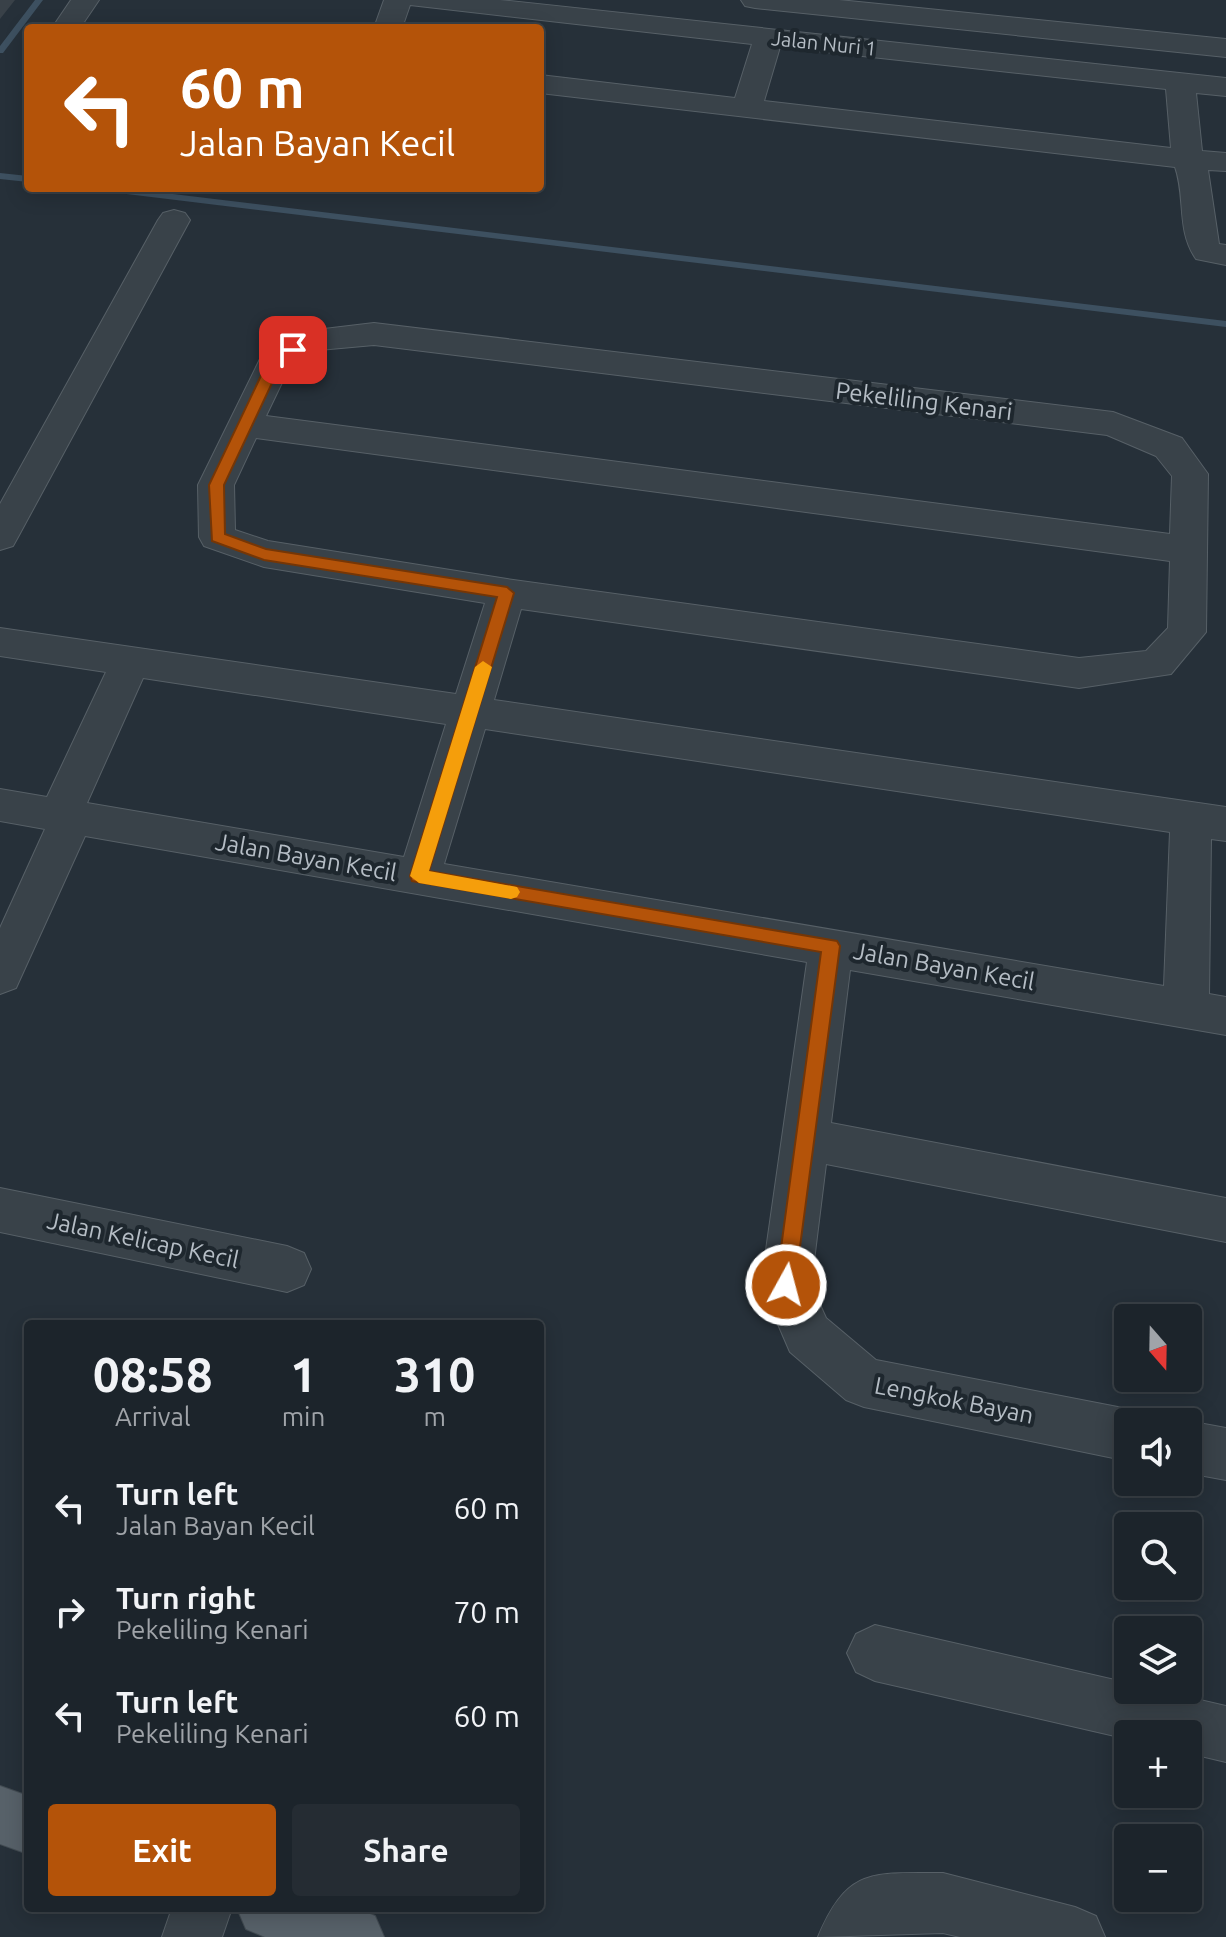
<!DOCTYPE html>
<html lang="en">
<head>
<meta charset="utf-8">
<style>
	body { margin:0; font-family:Ubuntu,sans-serif; background:#252c33; color:#f1f3f6; height:100vh; display:flex; flex-direction:column; font-size:30px; white-space:nowrap }
	* { box-sizing:border-box; margin:0 }
	p { font-size:26px; color:#a0a4a9 }
	.icon { flex:none; width:44px; height:44px; fill:none; stroke:currentColor; stroke-width:2; stroke-linecap:round; stroke-linejoin:round }
	.map { position:relative; flex:1; overflow:hidden }
	.drawer { position:absolute; left:24px; top:1320px; width:520px; height:592px; display:flex; flex-direction:column; background:#1c242b; border-radius:8px; box-shadow:0 4px 20px #0003,0 0 0 2px #3a4147 }
	.drawer>* { flex:none }
	.banner { position:absolute; left:24px; top:24px; width:520px; height:168px; border-radius:8px; box-shadow:0 4px 20px #0003,0 0 0 2px #3a4147; background:#b45309; color:#fff; overflow:hidden }
	.needle { width:52px; rotate:160deg }
	.buttons { position:absolute; left:1114px; top:1304px; display:grid; gap:16px }
	.buttons a { display:grid; place-items:center; width:88px; height:88px; border-radius:8px; background:#1c242b; box-shadow:0 4px 20px #0003,0 0 0 2px #3a4147; font-size:40px }
	.pin { position:absolute; display:grid; place-items:center; width:68px; height:68px; color:#fff; margin:-34px; border-radius:16px; box-shadow:0 4px 12px #0006 }
	.me { position:absolute; width:88px; margin:-44px; rotate:7deg; stroke-linejoin:round; filter:drop-shadow(0 0 6px #0008) }
	.turn { display:flex; align-items:center; gap:28px; height:168px; padding:0 24px; font-size:36px }
	.turn .icon { width:104px; height:104px; stroke-width:2.5 }
	.turn b { display:block; font-size:56px; line-height:68px }
	.eta { display:flex; justify-content:space-evenly; align-items:center; height:136px; text-align:center }
	.eta b { font-size:48px; font-weight:700; line-height:56px }
	.primary-button { display:flex; gap:16px; margin-top:auto; padding:16px 24px }
	.primary-button a { flex:1; height:92px; border-radius:8px; background:#b45309; color:#fff; font-size:32px; font-weight:700; line-height:92px; text-align:center }
	.primary-button a+a { background:#252c33; color:#f1f3f6 }
	ul { padding:0; list-style:none }
	li { display:flex; align-items:center; gap:24px; height:104px; padding:0 24px }
	li div { flex:1 }
	li b { display:block; font-size:30px }
	li em { font-style:normal }
	.map>svg:first-child { display:block }
	.lines { fill:none; stroke-linecap:round; stroke-linejoin:round }
	.stream { fill:#3d5060; fill-rule:evenodd }
	.minor-casing { stroke:#576067; stroke-width:2 }
	.major-casing { stroke:#424b52; stroke-width:2 }
	.minor { fill:#394249; fill-rule:evenodd }
	.major { fill:#576169; fill-rule:evenodd }
	.shaded-wall { fill:#394148 }
	.route { fill:#b45309; stroke:#753606; stroke-width:2 }
	.slow { fill:#f59e0b }
	.labels { text-anchor:middle; dominant-baseline:central; stroke-width:8; stroke-linejoin:round; paint-order:stroke }
	.far-street-label { font-size:20px; fill:#b5bdc5; stroke:#1e272e }
	.street-label { font-size:24px; fill:#b5bdc5; stroke:#1e272e }
</style>
</head>
<body>
<div class="map">
<svg width="1226" height="1937" viewBox="0 0 1226 1937">
	<rect width="100%" height="100%" fill="#263039"/>
	<g class="lines">
		<path class="stream" d="M35,0H43L3,53H0V46Z
			M0,173L28,176V182L0,179Z
			M98,188H123L1226,321V327L102,191Z"/>
		<g class="minor-casing">
			<path id="minor" d="M71,0H99L80,28H52Z
				M384,0H500L1226,78V96L1196,93L1202,151L1226,153V171L1208,170L1219,244L1226,245V265L1196,259C1176,230 1186,198 1175,167L540,93V75L735,98L752,44L410,5L402,28H374ZM780,47L1166,89L1171,148L764,101Z
				M741,0H839L1226,39V57L755,8L745,6Z
				M174,210L185,213L190,220L18,537L13,546L0,550V504L158,220L163,213Z
				M374,323L1113,412L1182,438L1208,474L1206,632L1171,674L1079,688L521,609L494,700L1226,807V841L1211,839L1209,994L1226,997V1035L850,970L831,1123L1226,1198V1242L826,1164L811,1285L826,1318L876,1360L1128,1409L1146,1417L1148,1422H1128V1461L864,1407L846,1400L790,1352L761,1285L807,962L85,836L16,988L0,994V928L45,829L0,821V789L47,797L106,672L0,656V628L456,694L485,603L264,567L204,546L199,537L198,485L263,353L299,332ZM374,345L1107,435L1156,456L1172,476L1170,534L266,416L289,368L319,350ZM256,438L1170,561L1168,628L1146,651L1079,658L507,579L268,541L235,530L234,485ZM143,678L446,724L404,857L87,803ZM485,729L1170,832L1164,986L444,864Z
				M0,1188L287,1246L304,1253L311,1269L304,1285L287,1292L0,1232Z
				M1188,1421L1226,1428V1480L1188,1473Z
				M875,1625L1128,1683V1690H1157L1226,1706V1762L1188,1753V1734H1128V1739L875,1681L856,1672L847,1653L856,1634Z
				M943,1873L1075,1907L1096,1916L1105,1937H960L943,1933L818,1937C848,1865 875,1874 943,1873Z
				M172,1908H232L222,1937H162Z"/>
		</g>
		<g class="major-casing">
			<path id="major" d="M0,1786L28,1796V1854L0,1844Z
				M237,1908H356L375,1916L384,1937H265L246,1929Z"/>
		</g>
		<use href="#minor" class="minor"/>
		<use href="#major" class="major"/>
	</g>
	<path class="shaded-wall" d="M0,0H15L0,19Z"/>
	<path class="route" d="M293,346L300,350L281,364L224,485L225,534L266,549L507,587L514,593L429,871L837,941L840,946L794,1292L786,1295L779,1292L776,1285L821,952L412,881L410,876L497,597L264,560L212,541L209,485L268,361Z"/>
	<path class="slow" d="M483,661L492,667L429,871L517,887L520,892L517,897L511,899L419,883L410,876L475,667Z"/>
	<g class="labels">
		<g class="far-street-label">
			<text transform="translate(824 43) rotate(6)">Jalan Nuri 1</text>
		</g>
		<g class="street-label">
			<text transform="translate(924 401) rotate(7)">Pekeliling Kenari</text>
			<text transform="translate(306 857) rotate(10)">Jalan Bayan Kecil</text>
			<text transform="translate(944 966) rotate(10)">Jalan Bayan Kecil</text>
			<text transform="translate(143 1240) rotate(12)">Jalan Kelicap Kecil</text>
			<text transform="translate(954 1400) rotate(11)">Lengkok Bayan</text>
		</g>
	</g>
</svg>
<div class="buttons">
<a><svg class="needle" viewBox="-14 -14 28 28"><path d="M0-13l5 13h-10z" fill="#e53935"/><path d="M0 13l5-13h-10z" fill="#a0a4a9"/></svg></a>
<a><svg class="icon" aria-label="sound" viewBox="0 0 24 24"><path d="M4 9h4l5-4v14l-5-4H4zM17 9q2 3 0 6"/></svg></a>
<a><svg class="icon" aria-label="search" viewBox="0 0 24 24"><circle cx="10" cy="10" r="6"/><path d="M15 15l6 6"/></svg></a>
<a><svg class="icon" aria-label="layers" viewBox="0 0 24 24"><path d="M12 4l9 5-9 5-9-5zM3 14l9 5 9-5"/></svg></a>
<a>+</a>
<a>−</a>
</div>
<div class="pin" style="left:293px;top:350px;background:#d93025"><svg class="icon" aria-label="arrive" viewBox="0 0 24 24"><path d="M6 21V4h12l-3 4 3 4H6"/></svg></div>
<svg class="me" style="left:786px;top:1285px" viewBox="-20 -20 40 40"><circle r="17" fill="#b45309" stroke="#fff" stroke-width="3"/><path d="M0-11L8 9 0 5-8 9z" fill="#fff"/></svg>
<div class="banner">
<div class="turn"><svg class="icon" aria-label="left" viewBox="0 0 24 24"><path d="M17 20v-9H6M10 6l-5 5 5 5"/></svg><div><b>60 m</b>Jalan Bayan Kecil</div></div>
</div>
<section class="drawer">
<div class="eta">
<div><b>08:58</b><p>Arrival</p></div>
<div><b>1</b><p>min</p></div>
<div><b>310</b><p>m</p></div>
</div>
<ul>
<li><svg class="icon" aria-label="left" viewBox="0 0 24 24"><path d="M17 20v-9H6M10 6l-5 5 5 5"/></svg><div><b>Turn left</b><p>Jalan Bayan Kecil</p></div><em>60 m</em></li>
<li><svg class="icon" aria-label="right" viewBox="0 0 24 24"><path d="M7 20v-9h11M14 6l5 5-5 5"/></svg><div><b>Turn right</b><p>Pekeliling Kenari</p></div><em>70 m</em></li>
<li><svg class="icon" aria-label="left" viewBox="0 0 24 24"><path d="M17 20v-9H6M10 6l-5 5 5 5"/></svg><div><b>Turn left</b><p>Pekeliling Kenari</p></div><em>60 m</em></li>
</ul>
<div class="primary-button"><a>Exit</a><a>Share</a></div>
</section>
</div>
</body>
</html>
